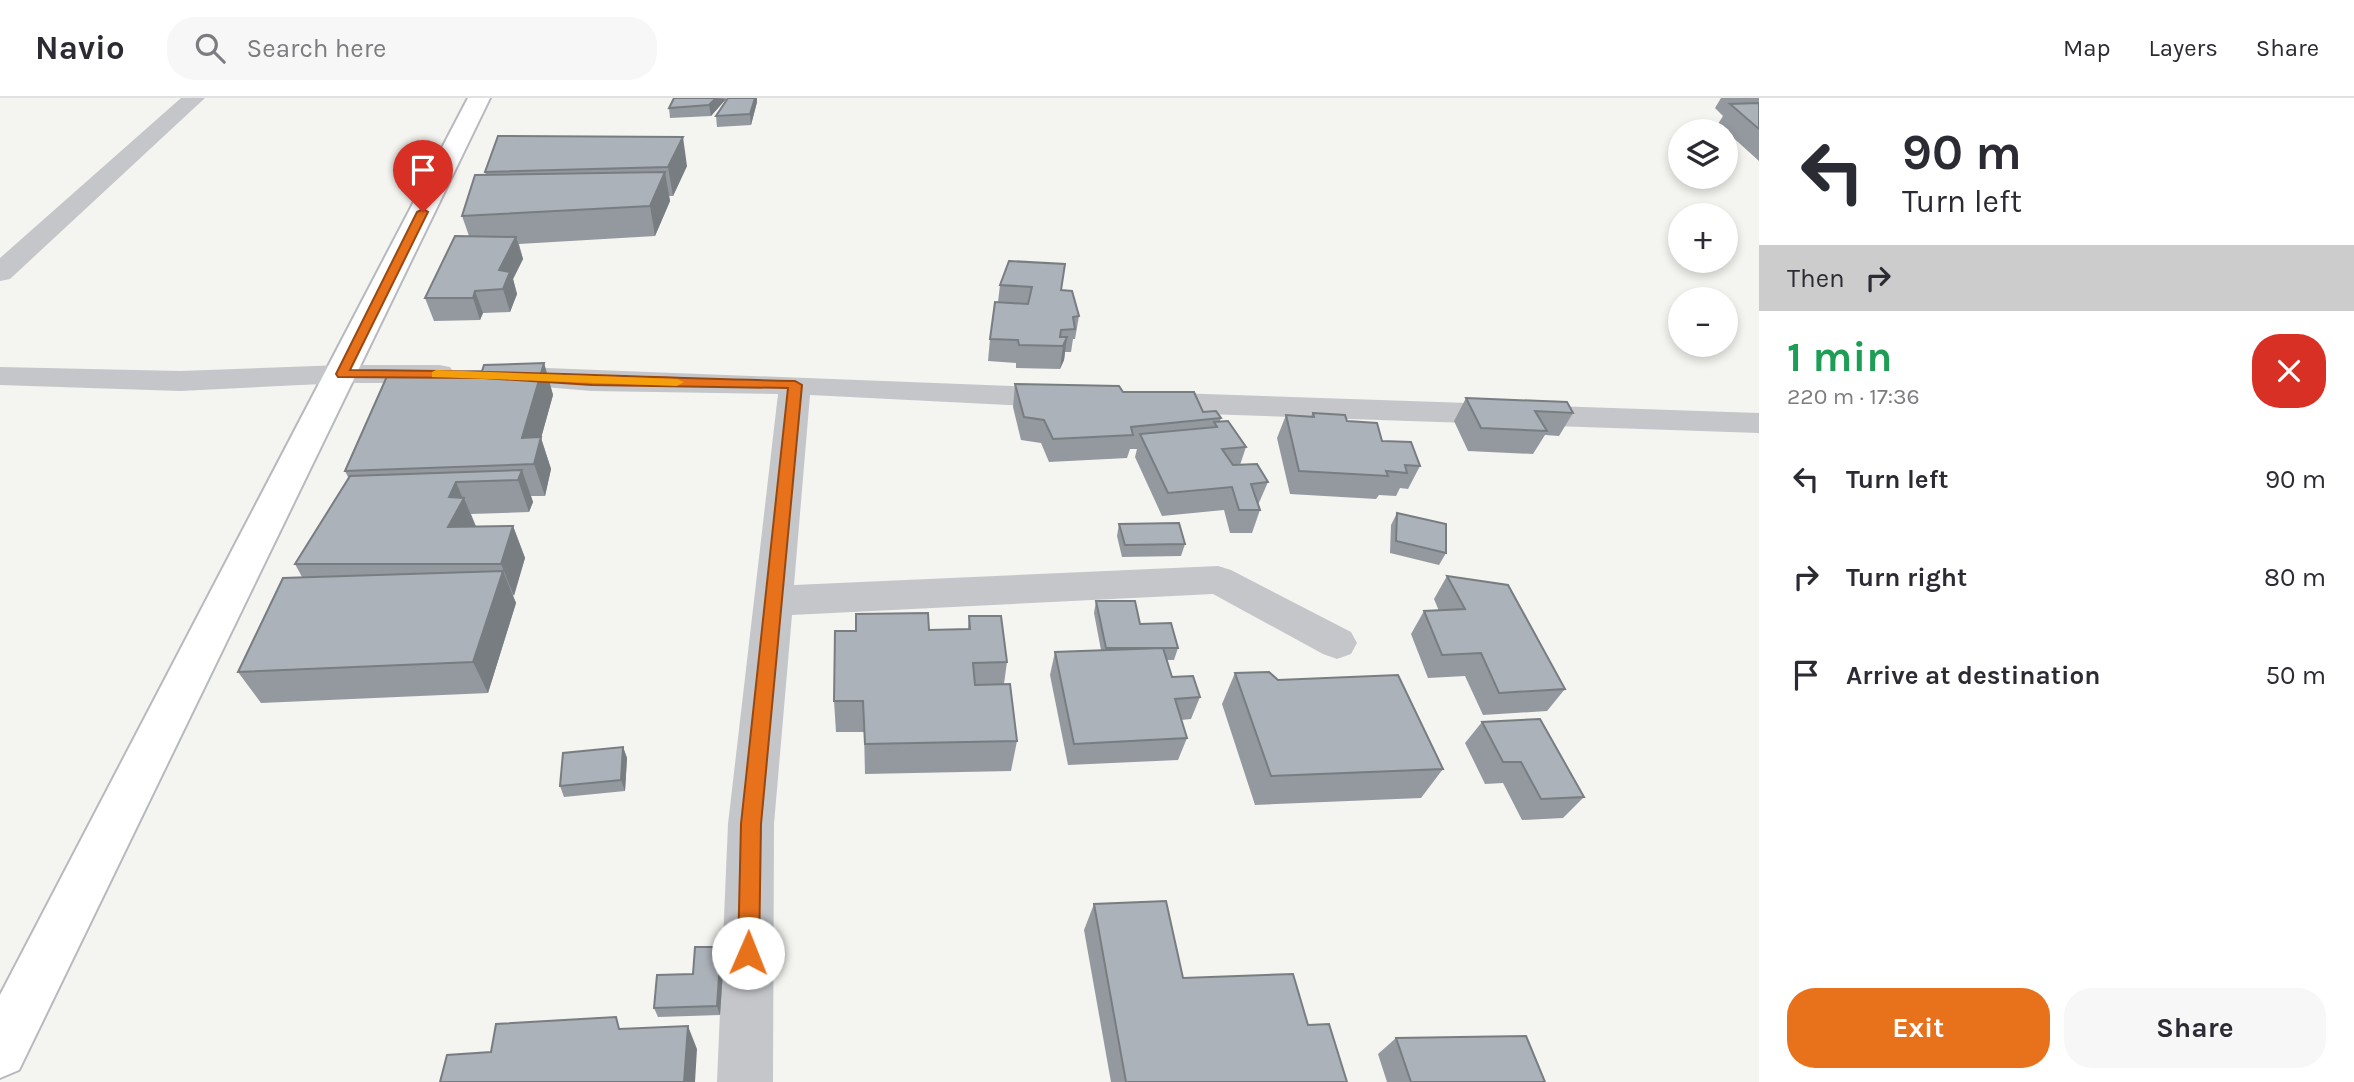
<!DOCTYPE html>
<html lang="en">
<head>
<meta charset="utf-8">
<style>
	body { margin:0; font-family:Karla,sans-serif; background:#f7f7f7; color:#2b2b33; height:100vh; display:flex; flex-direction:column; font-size:26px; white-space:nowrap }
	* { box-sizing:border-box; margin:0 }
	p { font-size:23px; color:#7c7c81 }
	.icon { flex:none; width:38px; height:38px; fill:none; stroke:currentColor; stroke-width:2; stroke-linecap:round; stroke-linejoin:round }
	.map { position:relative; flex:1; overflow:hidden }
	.side { display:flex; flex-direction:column; background:#fff; width:595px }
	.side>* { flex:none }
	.guide { background:#fff; color:#2b2b33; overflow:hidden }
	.tools { position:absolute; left:1668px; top:21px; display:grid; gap:14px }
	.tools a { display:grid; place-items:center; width:70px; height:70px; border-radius:50%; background:#fff; box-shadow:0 4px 10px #0003; font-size:35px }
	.pin { position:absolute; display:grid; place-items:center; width:60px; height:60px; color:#fff; margin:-72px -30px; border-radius:50% 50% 50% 0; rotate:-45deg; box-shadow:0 0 7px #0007 }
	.pin .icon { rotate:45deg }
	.me { position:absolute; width:77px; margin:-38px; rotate:1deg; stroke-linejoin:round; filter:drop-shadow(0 0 5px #0008) }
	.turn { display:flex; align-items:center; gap:24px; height:147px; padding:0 28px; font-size:32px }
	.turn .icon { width:91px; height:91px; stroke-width:2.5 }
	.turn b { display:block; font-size:49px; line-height:60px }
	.then { display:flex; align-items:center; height:66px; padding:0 28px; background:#0003; gap:14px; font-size:26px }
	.round { display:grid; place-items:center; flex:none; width:74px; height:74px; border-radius:28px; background:#f7f7f7 }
	.head { display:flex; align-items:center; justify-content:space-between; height:119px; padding:0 28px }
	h1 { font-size:42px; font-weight:700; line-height:52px; color:#1e9e55 }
	.cta { display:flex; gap:14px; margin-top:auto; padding:14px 28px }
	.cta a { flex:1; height:80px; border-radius:28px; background:#e8711c; color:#fff; font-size:28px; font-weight:700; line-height:80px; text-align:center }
	.cta a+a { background:#f7f7f7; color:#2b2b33 }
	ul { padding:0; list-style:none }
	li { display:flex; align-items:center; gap:21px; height:98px; padding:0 28px }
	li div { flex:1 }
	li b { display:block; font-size:26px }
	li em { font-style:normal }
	header { display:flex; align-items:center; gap:42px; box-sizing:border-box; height:98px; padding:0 35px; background:#fff; border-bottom:2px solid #e1e1e2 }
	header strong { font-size:33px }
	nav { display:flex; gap:38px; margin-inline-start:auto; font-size:24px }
	.search { width:490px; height:63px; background:#f7f7f7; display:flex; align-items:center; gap:18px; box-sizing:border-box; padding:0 24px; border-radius:28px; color:#7c7c81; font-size:26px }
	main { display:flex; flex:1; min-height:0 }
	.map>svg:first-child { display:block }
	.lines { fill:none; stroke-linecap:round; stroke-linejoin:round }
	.secondary-casing { stroke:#b6b9be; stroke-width:4 }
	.minor { fill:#c4c6ca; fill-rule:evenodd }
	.secondary { fill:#fff; fill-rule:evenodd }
	.wall { fill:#94999f }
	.shaded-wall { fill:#787d82 }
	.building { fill:#acb2b9; stroke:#787d82; stroke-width:2 }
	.route { fill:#e8711c; stroke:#974912; stroke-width:2 }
	.slow { fill:#f59e0b }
</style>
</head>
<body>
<header>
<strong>Navio</strong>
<div class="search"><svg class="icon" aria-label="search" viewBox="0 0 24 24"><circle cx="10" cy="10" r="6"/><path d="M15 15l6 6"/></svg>Search here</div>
<nav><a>Map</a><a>Layers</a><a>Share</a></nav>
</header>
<main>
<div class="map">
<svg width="1759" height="984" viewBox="0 0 1759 984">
	<rect width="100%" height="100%" fill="#f4f4f0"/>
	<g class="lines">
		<g class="secondary-casing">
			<path id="secondary" d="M468,0H490L19,972L0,980V897Z"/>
		</g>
		<path class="minor" d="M181,0H205L10,181L0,183V160Z
			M342,267H439L450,269L455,276L450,283L439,285H342L180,293L0,287V269L180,273Z
			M495,268L1065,290L1076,293L1081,300L1076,307L1065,310L810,297L794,487L1218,468L1231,472L1351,534L1357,545L1351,556L1337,561L1323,556L1213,496L792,517L774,726L773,984H717L728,726L778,296L592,293L484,284L479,277L484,270Z
			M1146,294L1759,315V335L1146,314L1135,311L1130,304L1135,297Z"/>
		<use href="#secondary" class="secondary"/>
	</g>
	<path class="wall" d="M674,0H726V1L711,18L670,20L669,10Z
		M728,0H757V4L751,27L717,29L716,18Z
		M1721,0H1759V63L1718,26L1723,18L1715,10Z
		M687,68L673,98H669L670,103L655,138L519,146L523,161L513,181L517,196L510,214L483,215L480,222L434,223L425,200L469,138L462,118L486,77L485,74Z
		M1009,163L1061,192L1079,218L1075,241H1073L1071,254H1065L1064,262L1060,271L1016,270V265L988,263L990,241L998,204L1000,187Z
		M544,265L553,297L541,340L551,371L545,398H531L533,404L529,414L471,416L476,428H513L525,460L513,498L516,505L488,595L261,605L238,574L302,479L295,466L349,381L345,373L482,273Z
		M1015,286L1123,294L1203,314L1221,320L1220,323L1246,349L1240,367L1268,384L1258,407L1260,412L1252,435H1230L1224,412L1162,418L1135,359L1137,351H1130L1127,360L1049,364L1041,345L1021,342L1013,309Z
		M1466,300L1573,315L1559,338L1545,337L1533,356L1468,353L1454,323Z
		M1313,315L1347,323L1382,343L1420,368L1408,391L1400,390L1396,398L1379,397L1376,401L1290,396L1277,340L1286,317L1311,318Z
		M1397,415L1446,455L1439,467L1390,455L1391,427Z
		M1119,426L1185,446L1181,458L1122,459L1117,438Z
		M1447,478L1565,591L1547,613L1483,617L1465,578L1428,580L1411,536L1424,513H1439L1434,501Z
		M1096,503L1140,526L1178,550L1174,562H1167L1172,579L1200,599L1191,621L1181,622L1187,640L1178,662L1068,667L1050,577L1055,554L1101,552L1094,515Z
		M969,518L1007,564L1004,586L1017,643L1011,673L865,676L864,634H836L834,603L929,532L968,531Z
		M1235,575L1278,582L1443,671L1421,700L1255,707L1222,606Z
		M1482,624L1584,699L1563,720L1522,722L1503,685L1485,686L1465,645Z
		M623,649L627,660L625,693L564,699L560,688Z
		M1094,806L1183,880L1308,927L1347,984H1111L1084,832Z
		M724,858L720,917L658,919L654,910L693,876Z
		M1396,940L1545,984H1387L1378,956Z"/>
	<path class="shaded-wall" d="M716,0L726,1L711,18L709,7Z
		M755,0H757V4L751,27L750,16Z
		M683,39L687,68L673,98L668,69Z
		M665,74L670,103L655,138L650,108Z
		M516,139L523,161L513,181L517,196L510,214L503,191L499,172Z
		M475,193L483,215L480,222L473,200Z
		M1067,239L1064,262L1060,271L1063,248Z
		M544,265L553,297L541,340L551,371L545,398L534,366L522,340Z
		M522,372L533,404L529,414L518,382Z
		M456,384L463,401L464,400L477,432L448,429L449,399Z
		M513,428L525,460L514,498L501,466Z
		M503,473L516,505L488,595L473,564Z
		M623,649L627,660L625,693L621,682Z
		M721,849L724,858L720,917L717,908Z
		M688,928L697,951L695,984H684Z"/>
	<path class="building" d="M674,0H716L709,7L669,10Z
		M728,0H755L750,16L716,18Z
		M1759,5V31L1730,6Z
		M498,38L683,39L668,69L485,74Z
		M665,74L650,108L462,118L475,77Z
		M455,138L516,139L499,172L510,174L503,191L475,193L473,200H425Z
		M1009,163L1065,166L1061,192L1072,193L1079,218L1073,219L1075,231L1061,232L1060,239H1067L1063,248L1019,247L1018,242L990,241L995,204L1028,206L1032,189L1000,187Z
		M544,265L522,340L541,339L534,366L345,373L388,276L482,273L484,267Z
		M1015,286L1119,288L1123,294H1194L1203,314L1216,313L1221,320L1131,329L1133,337L1053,341L1044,322L1024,319Z
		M1466,300L1567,304L1573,315L1535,313L1547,333L1481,330Z
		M1313,315L1345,317L1347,323L1377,325L1382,343L1411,344L1420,368L1405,367L1407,375L1386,373L1388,378L1299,373L1286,317L1314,319Z
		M1228,323L1246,349L1222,351L1233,367L1257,366L1268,384L1251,386L1260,412H1239L1232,389L1168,395L1140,336L1217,329L1214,324Z
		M522,372L518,382L456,384L449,399L464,400L448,429L513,428L501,466H295L350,378Z
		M1397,415L1446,426V455L1396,443Z
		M1179,425L1185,446L1125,447L1119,426Z
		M503,473L473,564L238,574L283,480Z
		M1447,478L1508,487L1565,591L1499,595L1481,555L1442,557L1424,513L1465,511Z
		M1096,503H1135L1140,526L1171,525L1178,550H1106Z
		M928,515L929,532L970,531L969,518H1001L1007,564L973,565L975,587L1010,586L1017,643L865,646L863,603H834L835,533H856V516Z
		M1163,550L1172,579L1193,578L1200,599L1175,601L1187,640L1074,646L1055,554Z
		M1269,574L1278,582L1398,577L1443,671L1271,678L1235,575Z
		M1540,621L1584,699L1541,701L1521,664H1503L1482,624Z
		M623,649L621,682L560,688L563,655Z
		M1166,803L1183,880L1293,876L1308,927L1329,926L1347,984H1126L1094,806Z
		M695,849H721L717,908L654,910L657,877L693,876Z
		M616,919L619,931L688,928L684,984H440L447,957L491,954L496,926Z
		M1526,938L1545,984H1411L1396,940Z"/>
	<path class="route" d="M423,111L428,114L350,272C499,272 647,280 795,283L802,287L761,726L759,855L756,862L748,865L741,862L738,855L741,726L788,290L592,287L483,280L338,279L336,276L417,114Z"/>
	<path class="slow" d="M436,272L677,281L684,284L677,288L432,279V274Z"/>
</svg>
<div class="tools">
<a><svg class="icon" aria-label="layers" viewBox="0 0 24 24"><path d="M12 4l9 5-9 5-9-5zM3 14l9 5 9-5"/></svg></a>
<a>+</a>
<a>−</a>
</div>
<div class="pin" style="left:423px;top:114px;background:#d93025"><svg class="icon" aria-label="arrive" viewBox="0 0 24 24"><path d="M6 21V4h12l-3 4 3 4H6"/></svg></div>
<svg class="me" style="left:748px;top:855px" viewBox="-20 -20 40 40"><circle r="19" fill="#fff"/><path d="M0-13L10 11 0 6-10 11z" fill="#e8711c"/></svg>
</div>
<section class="side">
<div class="guide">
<div class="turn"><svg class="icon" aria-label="left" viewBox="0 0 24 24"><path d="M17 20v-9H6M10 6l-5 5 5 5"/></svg><div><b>90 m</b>Turn left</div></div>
<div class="then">Then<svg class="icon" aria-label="right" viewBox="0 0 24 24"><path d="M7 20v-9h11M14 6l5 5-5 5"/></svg></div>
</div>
<div class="head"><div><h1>1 min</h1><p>220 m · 17:36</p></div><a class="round" style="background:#d93025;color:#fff"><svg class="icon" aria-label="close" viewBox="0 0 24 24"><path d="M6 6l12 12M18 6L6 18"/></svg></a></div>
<ul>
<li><svg class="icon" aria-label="left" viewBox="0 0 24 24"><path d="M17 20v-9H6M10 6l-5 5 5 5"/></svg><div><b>Turn left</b></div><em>90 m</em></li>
<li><svg class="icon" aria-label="right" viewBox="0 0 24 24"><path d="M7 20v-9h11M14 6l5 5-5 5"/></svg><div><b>Turn right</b></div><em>80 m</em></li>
<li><svg class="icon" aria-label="arrive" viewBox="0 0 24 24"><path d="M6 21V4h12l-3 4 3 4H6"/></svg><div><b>Arrive at destination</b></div><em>50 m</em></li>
</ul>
<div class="cta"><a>Exit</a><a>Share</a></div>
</section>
</main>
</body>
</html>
